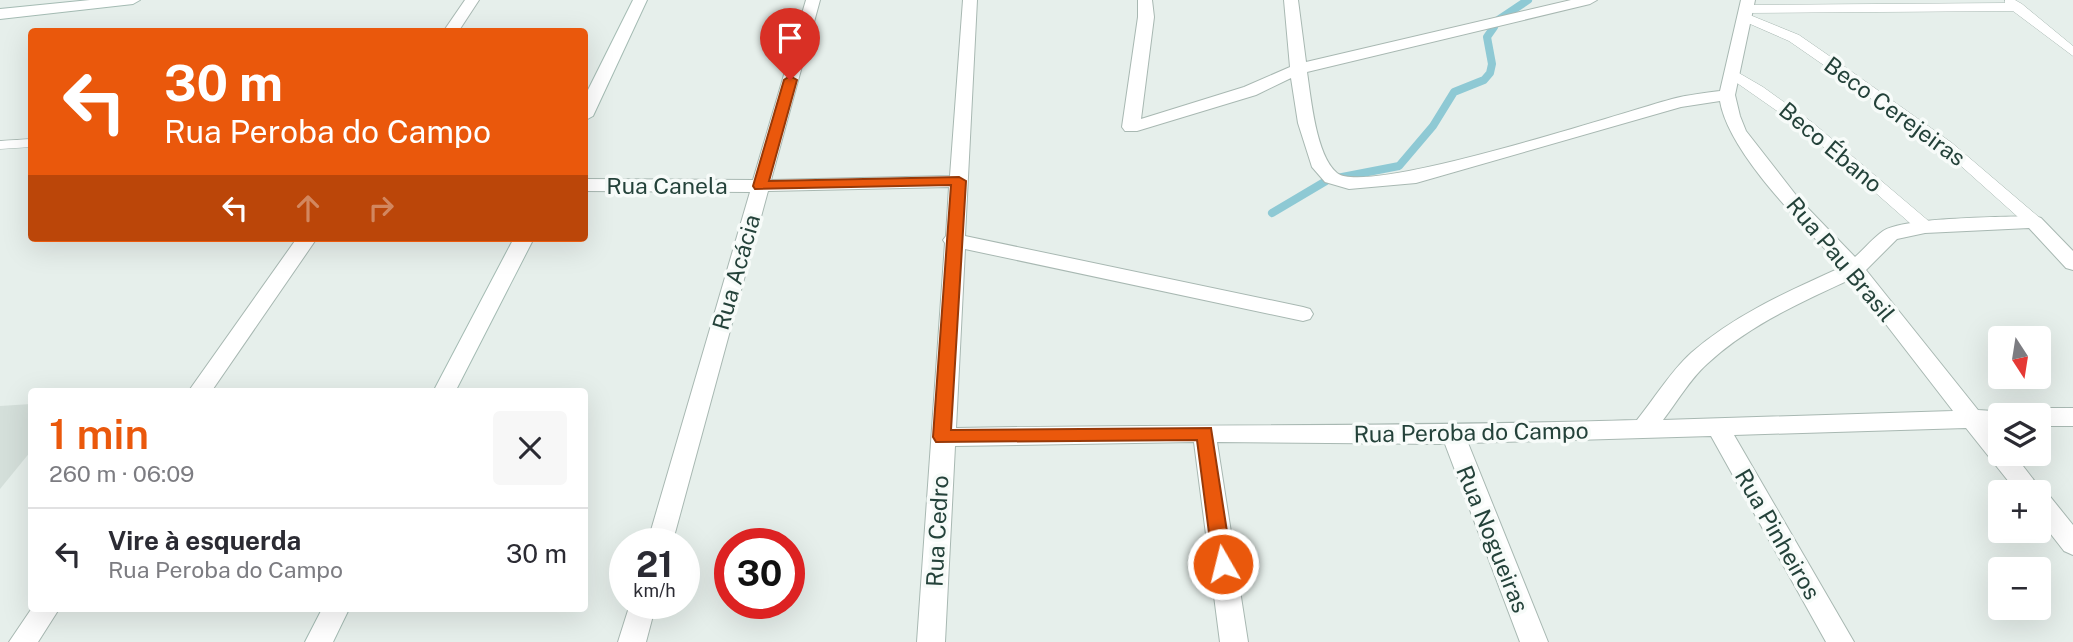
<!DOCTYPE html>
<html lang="pt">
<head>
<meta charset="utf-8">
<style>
	body { margin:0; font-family:"Public Sans",sans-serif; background:#f7f7f7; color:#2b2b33; height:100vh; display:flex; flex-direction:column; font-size:26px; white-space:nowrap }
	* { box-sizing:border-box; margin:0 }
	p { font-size:23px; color:#7c7c81 }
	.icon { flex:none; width:38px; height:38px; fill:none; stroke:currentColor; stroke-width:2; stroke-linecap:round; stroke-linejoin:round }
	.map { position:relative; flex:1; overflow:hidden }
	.drawer { position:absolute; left:28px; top:388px; width:560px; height:224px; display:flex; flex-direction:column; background:#fff; border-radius:7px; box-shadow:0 7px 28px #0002 }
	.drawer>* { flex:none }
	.banner { position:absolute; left:28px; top:28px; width:560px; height:214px; border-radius:7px; box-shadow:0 7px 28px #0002; background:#ea580c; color:#fff; overflow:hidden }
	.needle { width:46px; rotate:168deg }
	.fabs { position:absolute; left:1988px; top:326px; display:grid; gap:14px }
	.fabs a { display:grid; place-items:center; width:63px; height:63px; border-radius:7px; background:#fff; box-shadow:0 7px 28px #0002; font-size:35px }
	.speed { position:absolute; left:609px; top:528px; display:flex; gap:14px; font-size:35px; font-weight:700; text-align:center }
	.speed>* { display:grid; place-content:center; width:91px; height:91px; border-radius:50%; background:#fff; box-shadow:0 7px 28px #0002; line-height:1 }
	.speed small { font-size:18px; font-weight:400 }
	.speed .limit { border:10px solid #d22; background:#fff; color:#111 }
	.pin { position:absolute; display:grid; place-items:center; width:60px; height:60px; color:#fff; margin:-72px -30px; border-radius:50% 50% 50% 0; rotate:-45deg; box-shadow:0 0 7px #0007 }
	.pin .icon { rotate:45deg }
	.me { position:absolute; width:77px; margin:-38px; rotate:352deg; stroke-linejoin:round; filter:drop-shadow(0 0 5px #0008) }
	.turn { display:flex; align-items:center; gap:24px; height:147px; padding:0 21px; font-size:32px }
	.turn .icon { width:91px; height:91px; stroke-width:2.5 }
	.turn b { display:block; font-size:49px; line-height:60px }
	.lanes { display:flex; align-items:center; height:66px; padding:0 21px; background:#0003; justify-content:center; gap:35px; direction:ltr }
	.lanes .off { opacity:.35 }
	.round { display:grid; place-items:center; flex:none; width:74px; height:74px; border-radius:7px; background:#f7f7f7 }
	.head { display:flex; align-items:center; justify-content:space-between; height:119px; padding:0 21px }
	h1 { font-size:42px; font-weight:600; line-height:52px; color:#ea580c }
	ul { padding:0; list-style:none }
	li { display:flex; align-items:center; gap:21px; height:91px; padding:0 21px; border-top:2px solid #e1e1e2 }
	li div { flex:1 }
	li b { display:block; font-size:26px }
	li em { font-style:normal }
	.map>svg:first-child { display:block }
	.built { fill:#d4dfda }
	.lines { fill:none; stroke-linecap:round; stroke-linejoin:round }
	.stream { stroke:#8ec9d4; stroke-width:8 }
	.lane-casing { stroke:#a8b8b2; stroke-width:1 }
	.street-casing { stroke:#a8b8b2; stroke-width:2 }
	.secondary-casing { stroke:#a4bbb3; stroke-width:2 }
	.lane { fill:#fff; fill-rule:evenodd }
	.street { fill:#fff; fill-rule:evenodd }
	.secondary { fill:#fff; fill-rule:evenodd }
	.route { fill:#ea580c; stroke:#983908; stroke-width:2 }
	.labels { text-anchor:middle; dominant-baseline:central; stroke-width:7; stroke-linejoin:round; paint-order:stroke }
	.street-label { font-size:23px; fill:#24423a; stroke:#f7fbf9 }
</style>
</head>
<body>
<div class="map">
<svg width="2073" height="642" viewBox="0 0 2073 642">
	<rect width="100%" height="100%" fill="#e6efeb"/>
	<path class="built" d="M31,404V451L0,489V406Z"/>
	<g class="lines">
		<path class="stream" d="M1498,20L1528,0
			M1337,178L1399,166L1433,126L1454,92L1484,80L1490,73L1492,64L1487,37L1494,27
			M1272,213L1326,181"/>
		<g class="lane-casing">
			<path id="lane" d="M2005,0H2015L2022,4L2073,46V56L2013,11L1746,13L1740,9L1746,5L2005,3Z
				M1745,13L1799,35L1838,62L1952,143L2040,218L2042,222L2040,226H2028L1942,149L1828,68L1789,41L1741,20L1739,17Z
				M1732,69L1763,87L1813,123L1931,223L1933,227L1931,231H1919L1803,129L1727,76V70Z
				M32,139V147L0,149V141Z"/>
		</g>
		<g class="street-casing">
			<path id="street" d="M465,0H479L458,32H443Z
				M806,0H820L771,180L950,176L963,0H977L965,236L1303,307L1310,309L1313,314L1310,319L1303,321L965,249L956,428C1183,424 1410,427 1637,420C1654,399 1671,371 1691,353C1736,314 1789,291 1842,267C1805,227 1729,154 1720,101L1681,107L1416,183L1349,189L1325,182L1312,167L1298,123L1291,78L1256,95L1137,131H1125L1122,127L1138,17V0H1152L1154,17L1141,119L1244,87L1290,67L1284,0H1298L1306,62L1571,0H1597L1590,4L1307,72C1311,98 1316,156 1337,173C1366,197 1624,112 1672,99C1687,95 1704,93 1720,91L1741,0H1755L1735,95L1740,116L1746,131L1799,199L1855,257C1864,249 1873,238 1883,231C1904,217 2004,217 2034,216L2041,218L2073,251V270L2066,268L2029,228L1925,233L1897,239L1866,270L1978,410L2008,412L2010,415H2000V427H1992L2000,437V453H2013L2043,492L2048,494L2073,525V555L2064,551L2039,519V492H2017L1966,428L1734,435L1854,642H1826L1711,436L1468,443L1548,642H1520L1445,444L1217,442L1248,642H1220L1194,442L955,446L945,642H917L945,243L943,240L946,236L949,187L768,191L672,544H647L750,192L584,191V179L753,180ZM1851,279L1953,411L1663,420C1677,402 1690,379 1707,364C1749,325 1800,303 1851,279Z
				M297,238H317L211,392H188Z
				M2039,408H2073V426H2039V415H2029L2031,411Z
				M630,604H656L646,642H618Z
				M32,608L59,609L38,642H9Z"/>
		</g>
		<g class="secondary-casing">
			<path id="secondary" d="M90,0H140L133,4L0,19V9Z
				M633,0H647L593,116L584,121V98Z
				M514,238H534L455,392H433Z
				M322,609H349L333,642H305Z"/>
		</g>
		<use href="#lane" class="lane"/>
		<use href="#street" class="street"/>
		<use href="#secondary" class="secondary"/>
	</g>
	<path class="route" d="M790,76L797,80L769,181L959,177L966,181L951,430L1211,428L1232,564L1230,569L1223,572L1216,569L1213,564L1197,440L936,442L933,437L951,185L755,189L753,186L784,80Z"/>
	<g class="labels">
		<g class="street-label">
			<text transform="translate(1895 111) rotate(36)">Beco Cerejeiras</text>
			<text transform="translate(1831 147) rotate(40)">Beco Ébano</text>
			<text x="667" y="185">Rua Canela</text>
			<text transform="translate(1841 259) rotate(50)">Rua Pau Brasil</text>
			<text transform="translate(736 272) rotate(-74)">Rua Acácia</text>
			<text transform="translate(1471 432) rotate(-1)">Rua Peroba do Campo</text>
			<text transform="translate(937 531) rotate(-87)">Rua Cedro</text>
			<text transform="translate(1778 534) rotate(60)">Rua Pinheiros</text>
			<text transform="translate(1493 539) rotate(68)">Rua Nogueiras</text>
		</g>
	</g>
</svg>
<div class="fabs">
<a><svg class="needle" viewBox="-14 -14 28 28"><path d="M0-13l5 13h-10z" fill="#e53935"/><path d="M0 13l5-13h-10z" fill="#7c7c81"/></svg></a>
<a><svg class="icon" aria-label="layers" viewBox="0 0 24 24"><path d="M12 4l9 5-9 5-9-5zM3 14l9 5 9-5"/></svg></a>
<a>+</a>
<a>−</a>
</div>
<div class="speed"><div>21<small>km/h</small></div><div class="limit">30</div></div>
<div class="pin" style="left:790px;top:80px;background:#d93025"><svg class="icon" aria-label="arrive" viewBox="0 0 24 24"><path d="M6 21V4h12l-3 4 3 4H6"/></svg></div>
<svg class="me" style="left:1223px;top:564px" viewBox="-20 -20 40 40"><circle r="17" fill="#ea580c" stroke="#fff" stroke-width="3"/><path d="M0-11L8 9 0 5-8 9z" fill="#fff"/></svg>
<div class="banner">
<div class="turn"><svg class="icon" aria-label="left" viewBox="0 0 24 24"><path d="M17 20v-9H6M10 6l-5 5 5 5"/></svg><div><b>30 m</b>Rua Peroba do Campo</div></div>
<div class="lanes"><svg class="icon" aria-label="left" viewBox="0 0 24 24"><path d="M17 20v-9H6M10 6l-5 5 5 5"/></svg><svg class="icon off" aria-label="ahead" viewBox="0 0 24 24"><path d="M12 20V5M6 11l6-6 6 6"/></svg><svg class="icon off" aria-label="right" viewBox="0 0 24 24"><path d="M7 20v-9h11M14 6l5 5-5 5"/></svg></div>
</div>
<section class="drawer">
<div class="head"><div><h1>1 min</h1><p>260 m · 06:09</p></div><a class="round"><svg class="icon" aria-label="close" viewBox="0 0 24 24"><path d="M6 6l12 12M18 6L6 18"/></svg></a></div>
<ul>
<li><svg class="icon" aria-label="left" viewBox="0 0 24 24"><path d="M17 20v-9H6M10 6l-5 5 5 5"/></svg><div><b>Vire à esquerda</b><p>Rua Peroba do Campo</p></div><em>30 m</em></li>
</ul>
</section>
</div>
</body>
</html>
